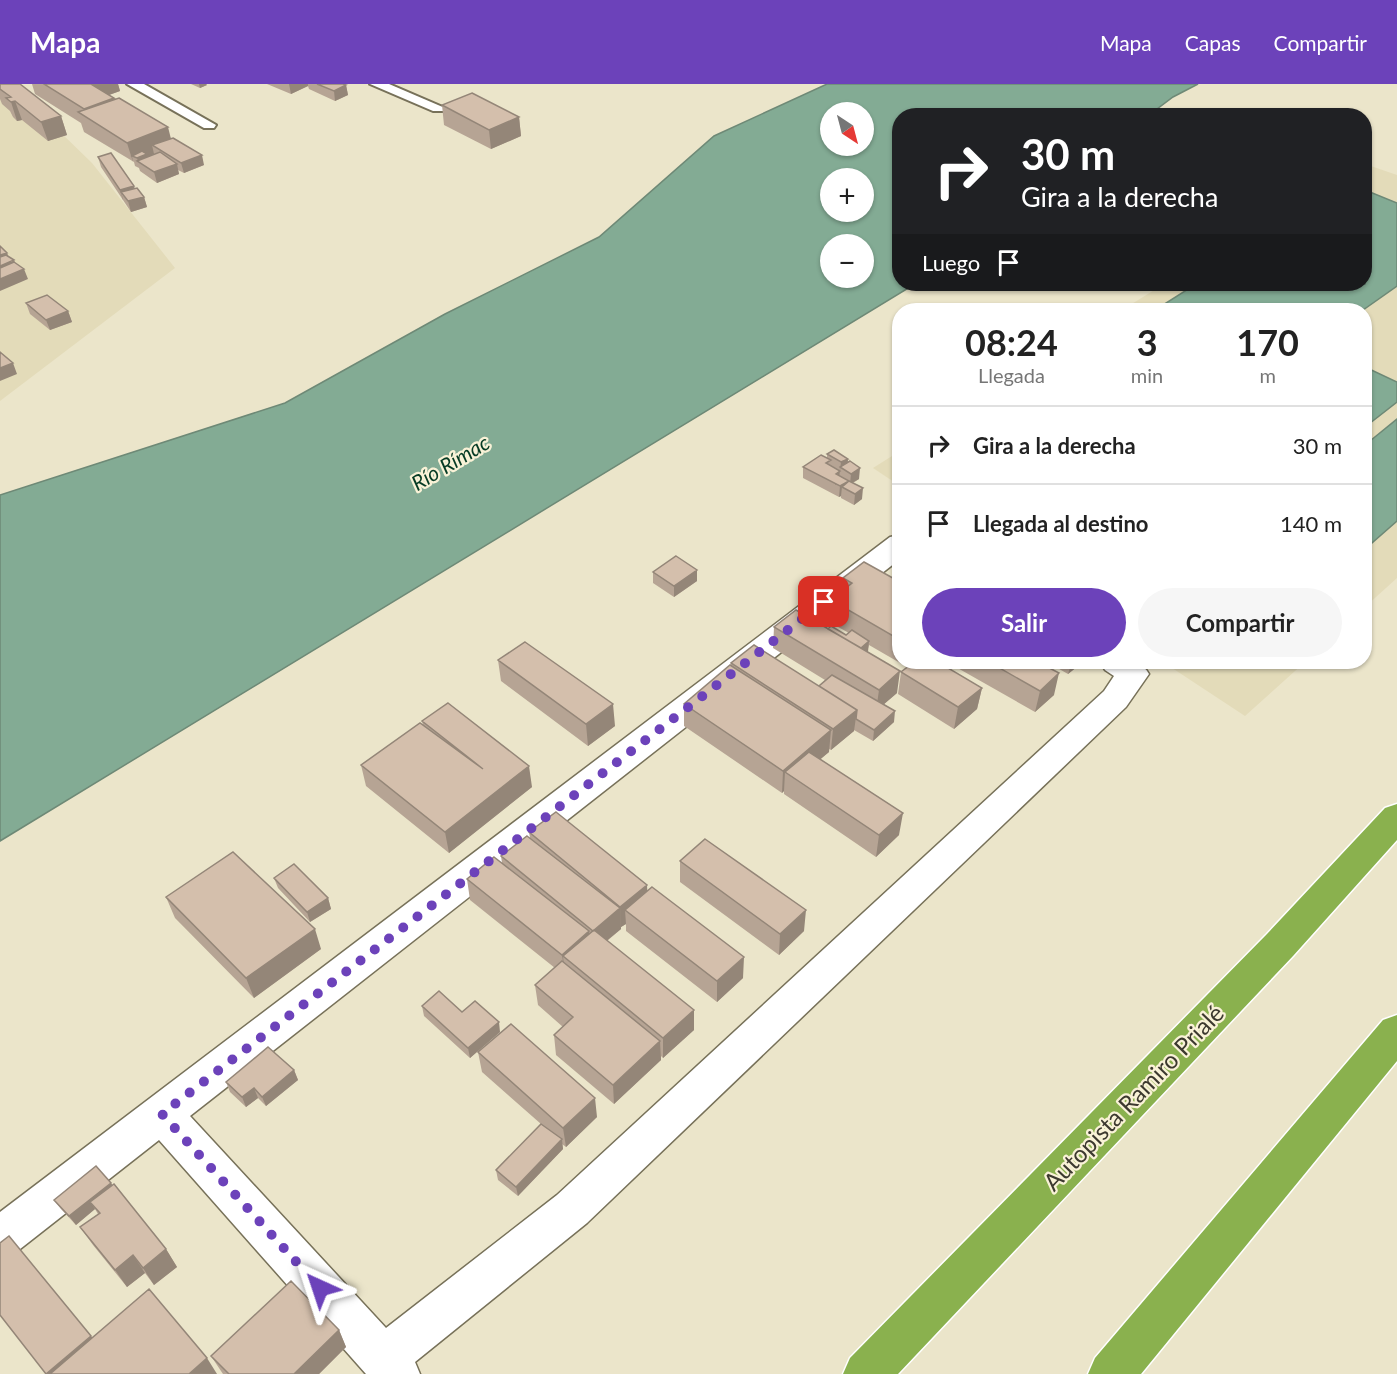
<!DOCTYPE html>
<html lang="es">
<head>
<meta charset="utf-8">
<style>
	body { margin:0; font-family:Lato,sans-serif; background:#f6f6f6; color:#222; height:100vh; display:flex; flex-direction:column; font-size:22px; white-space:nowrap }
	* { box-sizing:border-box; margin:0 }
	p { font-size:20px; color:#767676 }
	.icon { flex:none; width:33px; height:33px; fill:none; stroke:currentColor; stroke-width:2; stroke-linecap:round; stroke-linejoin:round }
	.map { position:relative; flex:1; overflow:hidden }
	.side { position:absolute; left:892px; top:219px; width:480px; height:366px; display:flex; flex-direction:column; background:#fff; border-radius:24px; box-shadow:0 2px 4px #0004 }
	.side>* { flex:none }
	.guide { position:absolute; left:892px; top:24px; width:480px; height:183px; border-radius:24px; box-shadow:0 2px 4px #0004; background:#202124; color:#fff; overflow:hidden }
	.needle { width:39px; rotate:144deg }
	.tools { position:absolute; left:820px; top:18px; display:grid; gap:12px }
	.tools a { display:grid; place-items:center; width:54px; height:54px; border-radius:50%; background:#fff; box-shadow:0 2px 4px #0004; font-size:30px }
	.pin { position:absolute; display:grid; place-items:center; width:51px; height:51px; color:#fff; margin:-26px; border-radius:12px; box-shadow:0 3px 9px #0006 }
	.me { position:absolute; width:66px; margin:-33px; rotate:318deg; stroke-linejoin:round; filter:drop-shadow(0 0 4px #0008) }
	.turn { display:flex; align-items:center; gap:21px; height:126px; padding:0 30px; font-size:27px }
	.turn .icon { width:78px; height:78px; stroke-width:2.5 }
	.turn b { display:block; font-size:42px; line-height:51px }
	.then { display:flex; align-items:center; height:57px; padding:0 30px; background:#0003; gap:12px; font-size:22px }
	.eta { display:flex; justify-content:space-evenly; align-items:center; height:102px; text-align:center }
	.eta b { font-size:36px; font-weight:700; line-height:42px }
	.primary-button { display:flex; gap:12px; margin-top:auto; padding:12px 30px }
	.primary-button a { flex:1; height:69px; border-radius:36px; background:#6c42ba; color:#fff; font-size:24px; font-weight:700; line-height:69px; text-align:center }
	.primary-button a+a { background:#f6f6f6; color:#222 }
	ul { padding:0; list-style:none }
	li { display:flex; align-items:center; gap:18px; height:78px; padding:0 30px; border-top:2px solid #e0e0e0 }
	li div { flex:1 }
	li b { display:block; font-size:22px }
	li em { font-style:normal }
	header { display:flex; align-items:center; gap:36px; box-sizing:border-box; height:84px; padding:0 30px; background:#6c42ba; color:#fff }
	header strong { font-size:28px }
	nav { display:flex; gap:33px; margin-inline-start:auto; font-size:21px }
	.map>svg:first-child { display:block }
	.built { fill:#e3dbb9 }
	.water { fill:#83ab94; stroke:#6e8976; stroke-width:1.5; fill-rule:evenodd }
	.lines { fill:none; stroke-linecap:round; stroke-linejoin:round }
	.lane-casing { stroke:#777159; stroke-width:4 }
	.street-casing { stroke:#777159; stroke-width:3 }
	.highway-casing { stroke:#fff; stroke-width:3 }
	.lane { fill:#fff; fill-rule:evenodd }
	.street { fill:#fff; fill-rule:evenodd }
	.highway { fill:#8ab14e; fill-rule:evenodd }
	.wall { fill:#b6a494 }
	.shaded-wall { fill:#948678 }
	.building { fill:#d4bfac; stroke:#948678; stroke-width:1.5 }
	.route { stroke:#6c42ba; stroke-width:10; stroke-dasharray:0 18 }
	.labels { text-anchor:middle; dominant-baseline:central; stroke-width:4.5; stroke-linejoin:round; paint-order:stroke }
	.water-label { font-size:21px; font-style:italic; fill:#053b24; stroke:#f9f2d7 }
	.near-street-label { font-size:24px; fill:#3c392f; stroke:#f9f2d7 }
</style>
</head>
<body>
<header>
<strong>Mapa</strong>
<nav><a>Mapa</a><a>Capas</a><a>Compartir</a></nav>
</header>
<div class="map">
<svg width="1397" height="1290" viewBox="0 0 1397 1290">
	<rect width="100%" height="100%" fill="#ebe5ca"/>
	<path class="built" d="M20,9L92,79L175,184L0,317V15Z
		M1365,80L1397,91V494L1365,523V226H1122L1164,200H1365Z
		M900,367V402L873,384Z
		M1163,578H1305L1245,632Z"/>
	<path class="water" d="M827,0H1198L1173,13L1149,31L900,32V200H915L0,757V411L285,319L445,230L599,153L714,52ZM831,28H864V62H831ZM831,94H864V128H831ZM831,160H864V194H831Z
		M1365,106L1397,119V202L1363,226H1155L1196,200H1365Z
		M1365,283L1397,298V318L1365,343Z
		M1397,335V437L1365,465V361Z"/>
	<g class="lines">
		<g class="lane-casing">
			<path id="lane" d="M127,0H144L216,41L214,44H204Z
				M370,0H389L445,24L443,27H433Z"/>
		</g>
		<g class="street-casing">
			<path id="street" d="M900,451V475L190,1032L386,1244L557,1111L1104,607L1114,592L1105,586L1100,578C1119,578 1139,572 1149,590L1126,623L587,1139L415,1278L420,1290H366L159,1056L15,1169L0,1175V1128L890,453Z"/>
		</g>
		<g class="highway-casing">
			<path id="highway" d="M1397,720V756L1293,872L898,1290H843L850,1274L1267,850L1385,724Z
				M1397,931V977L1141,1290H1088L1095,1274L1383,936Z"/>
		</g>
		<use href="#lane" class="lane"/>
		<use href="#street" class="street"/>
		<use href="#highway" class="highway"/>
	</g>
	<path class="wall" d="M0,0L61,32L67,51L48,57L22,36L17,37L13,33L10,27L2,20L0,15Z
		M32,0H118L120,7L109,11L171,54L204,81L184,89L178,86L179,90L157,99L140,87L139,84L135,82L134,78L84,48L81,39L35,10Z
		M191,0H206L207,1L200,4Z
		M267,0H343L346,1L348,11L335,17L309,5L308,2L291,10Z
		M442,21L519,33L521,52L491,65L444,41Z
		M98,73L144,113L147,123L131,128L101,83Z
		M26,219L68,227L72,238L50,246L30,230Z
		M827,370L848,375V379L859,395L853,399L862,415L854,421L841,414V412L839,413L803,394V383L827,374Z
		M900,472V487L896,484L897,473Z
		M697,486V497L674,513L653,499V488Z
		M843,494L900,498V578H938L982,604L977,625L954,645L898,610L901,588L907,583L869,561L867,568L897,609L884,620L894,638L873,657L854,646V647L831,666L829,665V668L820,675L899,751L876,773L784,710V707L782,709L684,642V620L730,582L731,579L819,602L825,596L773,564L774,543L828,545L846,551L849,549L829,538L831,516L842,507Z
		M498,576L615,642L588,662L501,597Z
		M947,578H1038L1054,611L1035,628Z
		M1047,578H1083L1068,590Z
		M422,637L532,703L449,769L366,702L361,681L423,641Z
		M529,748L647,808L743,894L717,918L626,847V840L621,843V845L607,857L694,946L663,974L661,972V976L614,1020L556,971L554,951L563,943L538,921L535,901L555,884L470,816L467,795L502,779L501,772L530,754Z
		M680,777L804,847L779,871L680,798Z
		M274,794L328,814L331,825L310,838L278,804Z
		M166,813L321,865L254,914L175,834Z
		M422,922L462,928L500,948L470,974L424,932Z
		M478,968L597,1033L566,1063L562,1060L563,1065L518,1112L498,1096L496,1086L541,1040L482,988Z
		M294,986L298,996L266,1022L258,1014L246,1023L230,1008L226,998Z
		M113,1101L166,1165L177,1183L154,1201L145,1189L127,1203L93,1161L80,1143L98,1130L95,1125L76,1141L61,1125L54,1116Z
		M339,1246L346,1263L319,1290H223L211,1272Z"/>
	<path class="shaded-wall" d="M91,0H118L120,7L95,16Z
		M199,0H206L207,1L200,4Z
		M289,0H308V2L291,10Z
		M346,1L348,11L335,17L334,7Z
		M114,14L119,33H86L84,25Z
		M15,17L22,36L17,37L11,18Z
		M61,32L67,51L48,57L41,38Z
		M519,33L521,52L491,65L489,46Z
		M168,43L173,63L152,61L154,70L138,78L137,74L132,72L133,78L127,59Z
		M202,71L204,81L184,89L181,79Z
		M177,80L179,90L157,99L154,88Z
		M134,102L137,112L121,108L123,115V116L120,106Z
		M144,113L147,123L131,128L128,117Z
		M7,169L11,178L14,176L18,187L0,194V171Z
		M24,185L28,195L0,207V195Z
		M68,227L72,238L50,246L46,236Z
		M13,279L17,290L0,297V284Z
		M848,375L847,385L840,383L839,398L835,401L836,390L840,387L841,378Z
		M860,384L859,395L850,400L851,390Z
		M849,397L848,406L842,403L841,412L839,413L840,402Z
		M863,404L862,415L854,421L855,410Z
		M697,486V497L674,513V502Z
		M869,557L868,568L855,569Z
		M1072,578H1083L1068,590Z
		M900,587L897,609L876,627L879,606Z
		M1059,589L1054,611L1035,628L1040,607Z
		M982,604L977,625L954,645L958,623Z
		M613,620L615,642L588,662L586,640Z
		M857,626L854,647L831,666L833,645Z
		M895,627L894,638L873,657L874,646Z
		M831,646L829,668L796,696L785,688L784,707L782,709L783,687Z
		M529,682L532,703L449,769L445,748Z
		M903,729L899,751L876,773L879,751Z
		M647,801L648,822L625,826L626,840L621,843L620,823Z
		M328,814L331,825L310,838L307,828Z
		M620,824L621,845L594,867L593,847Z
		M806,826L804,847L779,871L780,850Z
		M315,845L321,865L254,914L246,894Z
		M589,847L591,868L563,872L565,892L562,871Z
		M744,873L743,894L717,918V897Z
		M694,926V946L663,974V954Z
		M499,938L500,948L470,974L468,964Z
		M660,957L661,976L614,1020L613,1001Z
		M294,986L298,996L266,1022L262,1013Z
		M254,1004L258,1014L246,1023L242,1013Z
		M595,1014L597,1033L566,1063L563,1044Z
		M562,1055L563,1065L518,1112L516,1103Z
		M111,1099L117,1108L90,1118L95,1125L76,1141L69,1132Z
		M166,1165L177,1183L154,1201L143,1184Z
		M133,1171L145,1189L127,1203L115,1186Z
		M339,1246L346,1263L319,1290H294Z
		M91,1252L104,1269L79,1290H46Z
		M207,1274L217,1290H189Z"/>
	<path class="building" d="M0,0H20L61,32L41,38L15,17L11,18L6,14L11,13L0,5Z
		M44,0H91L114,14L84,25Z
		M317,0H343L346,1L334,7Z
		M472,9L519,33L489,46L442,21Z
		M119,14L168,43L127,59L78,28Z
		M173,54L202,71L181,79L152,61Z
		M142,67L147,70L137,74L132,72Z
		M160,68L177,80L154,88L137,77Z
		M111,69L134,102L120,106L98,73Z
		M137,104L144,113L128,117L121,108Z
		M0,162L7,169L0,171Z
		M6,171L14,176L0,182V173Z
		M14,178L24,185L0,195V184Z
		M47,211L68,227L46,236L26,219Z
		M0,268L13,279L0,284Z
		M834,366L848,375L841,378L827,370Z
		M821,371L831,376L826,379L840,387L836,390L849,397L840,402L803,383Z
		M850,377L860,384L851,390L840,383Z
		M849,397L863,404L855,410L842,403Z
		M676,472L697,486L674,502L653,488Z
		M864,478L900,498V556L831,516L852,499L843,494Z
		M796,526L900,587L879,606L774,543Z
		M831,542L846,551L852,546L869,557L861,564L828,545Z
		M525,558L613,620L586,640L498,576Z
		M754,561L857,626L833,645L731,579Z
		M914,578H938L982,604L958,623L901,588Z
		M989,578H1038L1059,589L1040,607Z
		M730,581L831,646L783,687L684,620Z
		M832,591L895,627L874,646L856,635L857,626L819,602Z
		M448,619L529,682L445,748L361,681L420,639L483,685L422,637Z
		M809,668L903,729L879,751L785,688Z
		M556,728L647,801L620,823L529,748Z
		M527,752L620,824L593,847L501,772Z
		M705,755L806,826L780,850L680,777Z
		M233,768L315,845L246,894L166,813Z
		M494,773L589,847L562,871L467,795Z
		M294,780L328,814L307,828L274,794Z
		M652,803L744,873L717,897L625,826Z
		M594,846L694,926L663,954L563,872Z
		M562,877L660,957L613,1001L554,951L573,933L535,901Z
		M439,907L462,928L475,917L499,938L468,964L422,922Z
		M511,940L595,1014L563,1044L478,968Z
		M268,963L294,986L262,1013L254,1004L242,1013L226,998Z
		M541,1040L562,1055L516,1103L496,1086Z
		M96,1082L111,1099L69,1132L54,1116Z
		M114,1100L166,1165L143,1184L133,1171L115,1186L80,1143L100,1129L90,1118Z
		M9,1152L91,1252L46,1290L0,1231V1159Z
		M291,1197L339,1246L294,1290H229L211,1272Z
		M149,1205L207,1274L189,1290H50Z"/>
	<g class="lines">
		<path class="route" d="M320,1204L162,1030L824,518"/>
	</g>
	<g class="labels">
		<g class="water-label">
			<text transform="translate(450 378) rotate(-31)">Río Rímac</text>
		</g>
		<g class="near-street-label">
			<text transform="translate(1133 1013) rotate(-46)">Autopista Ramiro Prialé</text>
		</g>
	</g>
</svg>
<div class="tools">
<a><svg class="needle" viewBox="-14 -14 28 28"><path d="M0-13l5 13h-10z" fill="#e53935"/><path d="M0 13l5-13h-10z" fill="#767676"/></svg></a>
<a>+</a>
<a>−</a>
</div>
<div class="pin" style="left:824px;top:518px;background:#d93025"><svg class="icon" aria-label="arrive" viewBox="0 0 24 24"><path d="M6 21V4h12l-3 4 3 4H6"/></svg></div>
<svg class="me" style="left:320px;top:1204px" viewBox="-20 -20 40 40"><path d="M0-17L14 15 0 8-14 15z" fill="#6c42ba" stroke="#fff" stroke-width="4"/></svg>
<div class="guide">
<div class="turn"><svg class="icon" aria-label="right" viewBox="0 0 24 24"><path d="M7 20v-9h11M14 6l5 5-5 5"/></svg><div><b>30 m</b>Gira a la derecha</div></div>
<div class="then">Luego<svg class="icon" aria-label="arrive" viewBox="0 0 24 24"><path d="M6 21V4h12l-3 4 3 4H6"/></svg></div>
</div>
<section class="side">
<div class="eta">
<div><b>08:24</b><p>Llegada</p></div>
<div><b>3</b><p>min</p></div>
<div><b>170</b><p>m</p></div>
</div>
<ul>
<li><svg class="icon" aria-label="right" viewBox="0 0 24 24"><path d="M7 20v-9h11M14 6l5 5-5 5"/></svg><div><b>Gira a la derecha</b></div><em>30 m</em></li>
<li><svg class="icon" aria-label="arrive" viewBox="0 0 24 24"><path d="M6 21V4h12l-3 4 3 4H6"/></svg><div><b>Llegada al destino</b></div><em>140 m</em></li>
</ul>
<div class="primary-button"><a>Salir</a><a>Compartir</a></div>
</section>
</div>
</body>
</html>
